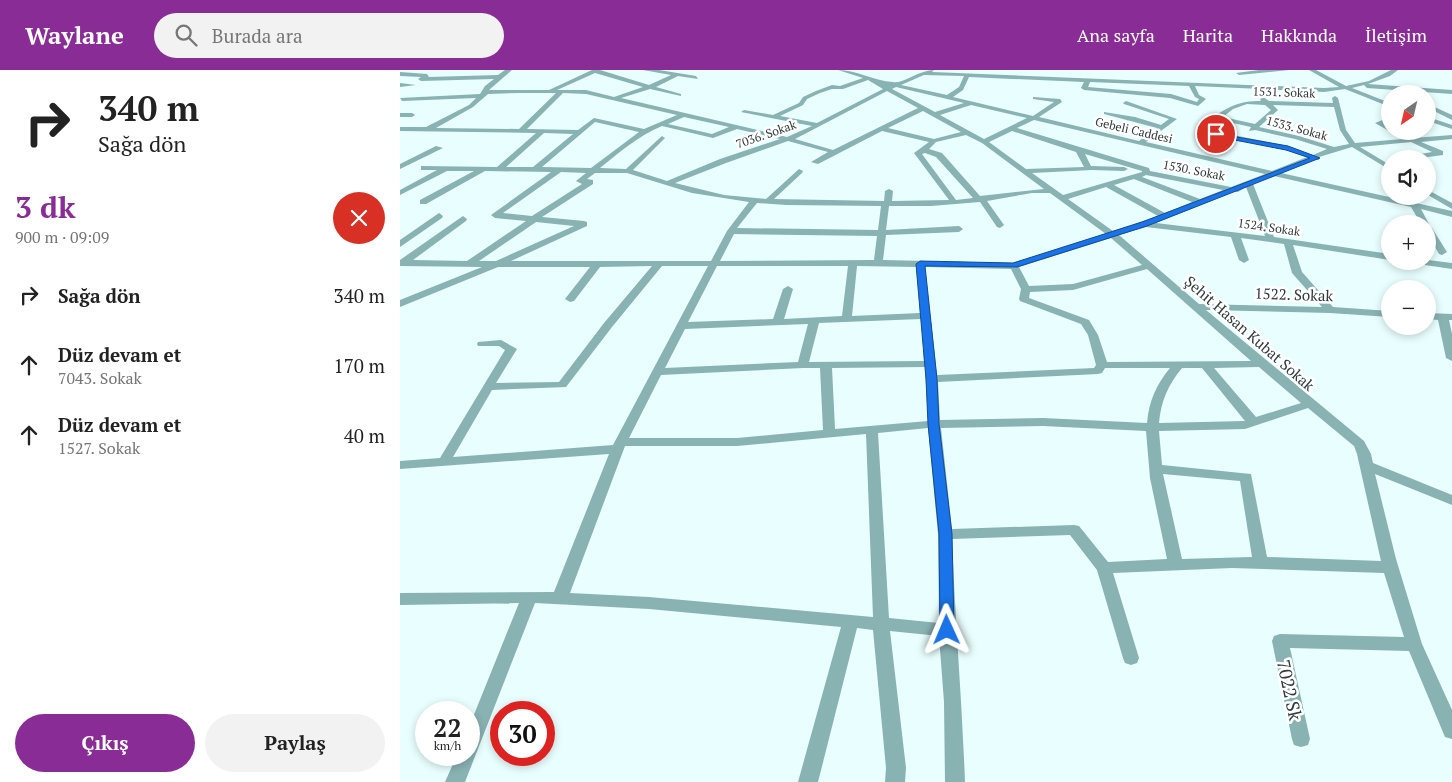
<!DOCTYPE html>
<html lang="tr">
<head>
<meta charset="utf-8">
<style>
	body { margin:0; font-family:"PT Serif",serif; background:#f2f2f2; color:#222; height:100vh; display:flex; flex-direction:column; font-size:19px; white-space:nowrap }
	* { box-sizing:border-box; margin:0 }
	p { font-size:16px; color:#767676 }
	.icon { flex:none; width:28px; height:28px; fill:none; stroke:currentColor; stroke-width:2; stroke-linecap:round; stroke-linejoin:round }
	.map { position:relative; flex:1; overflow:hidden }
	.side { display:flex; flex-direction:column; background:#fff; width:400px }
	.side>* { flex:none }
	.guide { background:#fff; color:#222; overflow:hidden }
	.needle { width:32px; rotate:214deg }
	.tools { position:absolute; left:981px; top:15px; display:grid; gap:10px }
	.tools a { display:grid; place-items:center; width:55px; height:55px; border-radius:50%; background:#fff; box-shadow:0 2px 8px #0003; font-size:25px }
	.speed { position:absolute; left:15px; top:631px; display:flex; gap:10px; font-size:25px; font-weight:700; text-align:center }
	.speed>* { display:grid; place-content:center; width:65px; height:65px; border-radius:50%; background:#fff; box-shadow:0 2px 8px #0003; line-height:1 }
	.speed small { font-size:12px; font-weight:400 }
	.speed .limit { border:8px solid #d22; background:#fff; color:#111 }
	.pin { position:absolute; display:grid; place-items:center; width:42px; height:42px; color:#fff; margin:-21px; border:2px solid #fff; border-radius:50%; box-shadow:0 1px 5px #0007 }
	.me { position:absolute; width:55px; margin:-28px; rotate:359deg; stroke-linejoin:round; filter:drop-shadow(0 0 4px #0008) }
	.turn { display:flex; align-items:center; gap:18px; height:105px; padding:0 15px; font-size:22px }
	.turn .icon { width:65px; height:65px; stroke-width:2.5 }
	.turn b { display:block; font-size:35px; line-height:42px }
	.round { display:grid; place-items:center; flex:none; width:52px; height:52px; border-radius:26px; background:#f2f2f2 }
	.head { display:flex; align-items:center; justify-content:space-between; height:85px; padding:0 15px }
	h1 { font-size:30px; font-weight:700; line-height:38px; color:#8a2c96 }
	.primary-button { display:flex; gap:10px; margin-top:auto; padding:10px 15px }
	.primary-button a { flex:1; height:58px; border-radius:30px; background:#8a2c96; color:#fff; font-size:20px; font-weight:700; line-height:58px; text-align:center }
	.primary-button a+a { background:#f2f2f2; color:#222 }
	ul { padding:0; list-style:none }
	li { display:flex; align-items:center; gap:15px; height:70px; padding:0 15px }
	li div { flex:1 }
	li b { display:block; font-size:19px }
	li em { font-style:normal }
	header { display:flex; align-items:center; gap:30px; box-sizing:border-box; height:70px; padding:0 25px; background:#8a2c96; color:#fff }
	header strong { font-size:24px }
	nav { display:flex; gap:28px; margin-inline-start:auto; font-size:18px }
	.search { width:350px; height:45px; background:#f2f2f2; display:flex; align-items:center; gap:12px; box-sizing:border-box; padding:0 18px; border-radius:28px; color:#767676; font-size:19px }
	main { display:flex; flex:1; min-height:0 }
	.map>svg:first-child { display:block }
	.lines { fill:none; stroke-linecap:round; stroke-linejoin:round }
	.minor { fill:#89b2b3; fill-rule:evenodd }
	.route { fill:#1a73e8; stroke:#114b97 }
	.labels { text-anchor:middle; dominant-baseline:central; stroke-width:5; stroke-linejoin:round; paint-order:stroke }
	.far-street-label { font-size:12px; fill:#313b3b; stroke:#fff }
	.street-label { font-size:15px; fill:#313b3b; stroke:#fff }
	.near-street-label { font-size:18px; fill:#313b3b; stroke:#fff }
</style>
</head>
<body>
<header>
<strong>Waylane</strong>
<div class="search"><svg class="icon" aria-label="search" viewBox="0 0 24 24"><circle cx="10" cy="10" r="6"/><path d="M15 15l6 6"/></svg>Burada ara</div>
<nav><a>Ana sayfa</a><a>Harita</a><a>Hakkında</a><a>İletişim</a></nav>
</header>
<main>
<section class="side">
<div class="guide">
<div class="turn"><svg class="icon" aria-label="right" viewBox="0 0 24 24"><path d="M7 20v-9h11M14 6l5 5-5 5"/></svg><div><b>340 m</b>Sağa dön</div></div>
</div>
<div class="head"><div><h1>3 dk</h1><p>900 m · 09:09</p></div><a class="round" style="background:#d93025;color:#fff"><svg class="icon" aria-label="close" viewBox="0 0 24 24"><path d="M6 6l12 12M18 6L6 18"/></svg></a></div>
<ul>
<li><svg class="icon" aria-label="right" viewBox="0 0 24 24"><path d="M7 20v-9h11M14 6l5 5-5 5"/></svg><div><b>Sağa dön</b></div><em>340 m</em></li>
<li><svg class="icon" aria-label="ahead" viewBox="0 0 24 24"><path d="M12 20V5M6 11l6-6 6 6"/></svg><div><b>Düz devam et</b><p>7043. Sokak</p></div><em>170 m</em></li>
<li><svg class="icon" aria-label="ahead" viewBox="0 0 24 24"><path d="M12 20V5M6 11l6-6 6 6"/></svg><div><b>Düz devam et</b><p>1527. Sokak</p></div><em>40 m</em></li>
</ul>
<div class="primary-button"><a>Çıkış</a><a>Paylaş</a></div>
</section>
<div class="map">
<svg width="1052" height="712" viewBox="0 0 1052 712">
	<rect width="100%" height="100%" fill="#e9fefe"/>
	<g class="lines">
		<path class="minor" d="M105,0H112L89,20H149L192,0H200L249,15L271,5L243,0H259L296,6L298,9L278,6L256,17L281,24V26L250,19L221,28L387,67L412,56L341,42L344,40L373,45L399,33L403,27L416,21L432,15L440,16L463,8L438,0C457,0 474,11 493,12C504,14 519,0 534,0L532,2L924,18L939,17L909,0H916L946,16L969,11L991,0H998L990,6L968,14L1052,20V24L967,18L964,15L952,18L990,33V37L945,19L924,22L795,16L799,25L806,29L798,36L770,28L684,20L681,18L684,12L569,7L563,20L553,27L633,46L654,32L633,29V27L660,29L662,32L639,47L739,71L757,58L704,44V42L735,47L761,55L769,49L724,34L723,33L726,31L777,49L746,72L872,101L907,87L886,80L814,65L806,62L802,58C819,41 836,30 861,31L860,29L863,27L869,31L933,33L932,28L935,26L938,28L946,60L955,73L1003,69L975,53L990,47V51L983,53L990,57V61H998L1013,68L1052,65V69L1021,72L1043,81V85L1013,89H992L1032,82L1011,72L960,77L990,95V100L952,77L919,87V90H914L881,103L1052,141V147L1021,139L1029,154L1028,155L1032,158L1047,182L1042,185L1039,184L1028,165V154H1021L1011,137L874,106L853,114L874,167L990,184V190L893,175L902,202L933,237L990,241V247L930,243L806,240L964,371L971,384L973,393L1052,425V435L975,404L996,489L1022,574L1052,640V669L1045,667L1009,581L890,578L910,669L908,675L901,677L894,675L892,669L872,571L874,566L880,564L1004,567L984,503L832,498L713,503L739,588L737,593L731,595L725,593L723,588L697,500L670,465L552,469C555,550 562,631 565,712H545L544,632L539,566L490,561L506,698L505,712H485L486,698L473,560L457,558L418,712H398L441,557L249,539L135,533L65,712H45L57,685H69V657L119,533L0,535V523L154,522L209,384L0,399V391L40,388L105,280L99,276H78L77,274L78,272L101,270L117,279L96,313L159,312L204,253L252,196L200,197L174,231L170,232L165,229L190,197H98L0,237V230L82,197L0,196V190L63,146L67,149L66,151L13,190L67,191L126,151L95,148L91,145L151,102L85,101L26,134H20V130L74,101H47L0,125V120L37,100H21V96L97,97L136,63L0,61V57H26L69,35L76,28L2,31L0,28L80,24L85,16L94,9L21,11L18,9L21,7L0,6V2L27,4L29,7L98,5ZM195,3L243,17L214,27L186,20H157ZM524,5L564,6L559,17L547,25L501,15ZM468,10L483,19L417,53L380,46L403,35L407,29L420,23L432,19H443ZM690,12L789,16L795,27L799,29L797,32L771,24L688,17ZM496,17L564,33L535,42L492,19ZM487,21L518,38L433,80L395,69ZM119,23H156L119,59L36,58L73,37L88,24ZM163,23L186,24L277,45L244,59L194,48L178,60L127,59ZM847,34L865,35L871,40L855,54L823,47L833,39ZM571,35L627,48L584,69L540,45ZM873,35L934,37L940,60L949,74L934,77L899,66L859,57L878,40ZM523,41L561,62L534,69L488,58ZM284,47L329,57L312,64L268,54ZM634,50L865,104L831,117L750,101L749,98L617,58ZM819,50L851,57L849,61L855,60L895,69L927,79L913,85L888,76L818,62L809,58ZM195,52L239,62L191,98L142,97ZM262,56L313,68L337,59L380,69L320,89L267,111L233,100L265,68L262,66L226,99L200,98C220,82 238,66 262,56ZM482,61L529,72L514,83L549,130L492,131L493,121L489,119L485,121L484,131L374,129L402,103L403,101L399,99L366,129L324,125L275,113L326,93L388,71L428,82L411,92L418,94ZM612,61L676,82L684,97L626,99L589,72ZM144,63L173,64L133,97H106ZM566,65L582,73L644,119L580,126L542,83L529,79L536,72ZM525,83L536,87L573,128L556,130L522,84ZM685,84L742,101V102L663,125L632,103L692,100L724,101L728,99L724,97L691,96ZM161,102L186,103L176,111L182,114L132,146L103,143ZM195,103H227L292,123L349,132L327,161L311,191H111L187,156V152L184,151L142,147L193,114V110L187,109ZM746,105L823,120L800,129L742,107ZM734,109L792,132L765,143L714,115ZM706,117L758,146L713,161L668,129ZM846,117L865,166L756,153L833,122H838ZM632,123H650L706,164L613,193L483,190L486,165L559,162L563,159L559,156L486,160L489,136H531L580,132L597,157L600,158L604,155L587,131ZM357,133L386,135L481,136L478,160L337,158ZM136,152L174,156L96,191H79ZM746,157L831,167L839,190L844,193L849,190L841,168L884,174L892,203L922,237L799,234L719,165ZM334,164L477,166L474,190L320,191ZM711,168L742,195L673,214L629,216L619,197ZM262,196H308L213,375L53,387L92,320L166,317L212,257ZM317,196H448L442,246L384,249L393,219L388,216L383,219L373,249L288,252ZM457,196L516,197L520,243L452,246ZM525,197L611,199L621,219L619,229L620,231L681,254L688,265L696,295L694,298L537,305ZM747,199L851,291L707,292L698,265L689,250L629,228L630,222L673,220ZM521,249L524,291L409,292L419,253ZM408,254L398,292L265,298L285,259ZM525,297L528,351L435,359L432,298ZM859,297L901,333L856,347L814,298ZM403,298H420L423,360L337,368H229L261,305ZM705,298H770C756,315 749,331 747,353L643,348L540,350L538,312L698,304L702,303ZM782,298H802L845,351L759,353C761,331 768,315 782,298ZM908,338L954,376L957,384L981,491L867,487L851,404L762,395L759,361L845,359ZM643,356L746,361L750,408L767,489L708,492L679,456L674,455L552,459L541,358ZM528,358L538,464L539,553L489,548L478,363ZM466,364L473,547L249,527L170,523L225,376H337ZM763,404L840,411L852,487L782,489Z
			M859,0H889L839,5L836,3Z
			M0,13L16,15L0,17Z
			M1028,34L1052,45V50L1028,38Z
			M0,43H12L15,45L12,47H0Z
			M1028,47L1052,55V59L1028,51Z
			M36,76L43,78L0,99V94Z
			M1028,120L1052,133V139L1028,125Z
			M39,143L43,146L42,148L0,177V170Z
			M1028,190L1052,193V199L1018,194L1014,191H1028Z
			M1028,243L1052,244V250H1049L1052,264V291L1046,288L1038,250L1028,249Z"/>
	</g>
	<path class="route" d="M814,63L888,76L920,88L747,156L617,197L525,196L537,309L539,354L552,464L554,560L552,564L547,566L542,564L540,560L539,464L528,354L526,309L516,194L520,191L613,193L742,152L910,88L886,80L814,66Z"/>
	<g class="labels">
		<g class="far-street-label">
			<text transform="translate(884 22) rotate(2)">1531. Sokak</text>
			<text transform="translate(897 58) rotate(15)">1533. Sokak</text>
			<text transform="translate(734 60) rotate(13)">Gebeli Caddesi</text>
			<text transform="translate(366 64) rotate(-19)">7036. Sokak</text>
			<text transform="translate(794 100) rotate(11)">1530. Sokak</text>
			<text transform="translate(869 157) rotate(8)">1524. Sokak</text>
		</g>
		<g class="street-label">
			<text transform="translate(894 224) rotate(2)">1522. Sokak</text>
			<text transform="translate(850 263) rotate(41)">Şehit Hasan Kubat Sokak</text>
		</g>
		<g class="near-street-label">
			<text transform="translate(890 620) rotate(78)">7022 Sk</text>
		</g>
	</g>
</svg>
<div class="tools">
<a><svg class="needle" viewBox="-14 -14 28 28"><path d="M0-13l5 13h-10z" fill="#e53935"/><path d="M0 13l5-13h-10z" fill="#767676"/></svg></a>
<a><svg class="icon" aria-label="sound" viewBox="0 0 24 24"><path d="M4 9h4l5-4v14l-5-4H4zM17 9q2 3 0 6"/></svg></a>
<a>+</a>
<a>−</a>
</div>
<div class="speed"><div>22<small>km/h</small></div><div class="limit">30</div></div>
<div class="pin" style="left:816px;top:64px;background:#d93025"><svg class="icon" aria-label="arrive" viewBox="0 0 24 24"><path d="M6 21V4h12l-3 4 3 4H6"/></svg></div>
<svg class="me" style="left:547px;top:560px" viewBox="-20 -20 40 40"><path d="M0-17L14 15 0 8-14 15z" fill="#1a73e8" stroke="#fff" stroke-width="4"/></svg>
</div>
</main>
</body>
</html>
